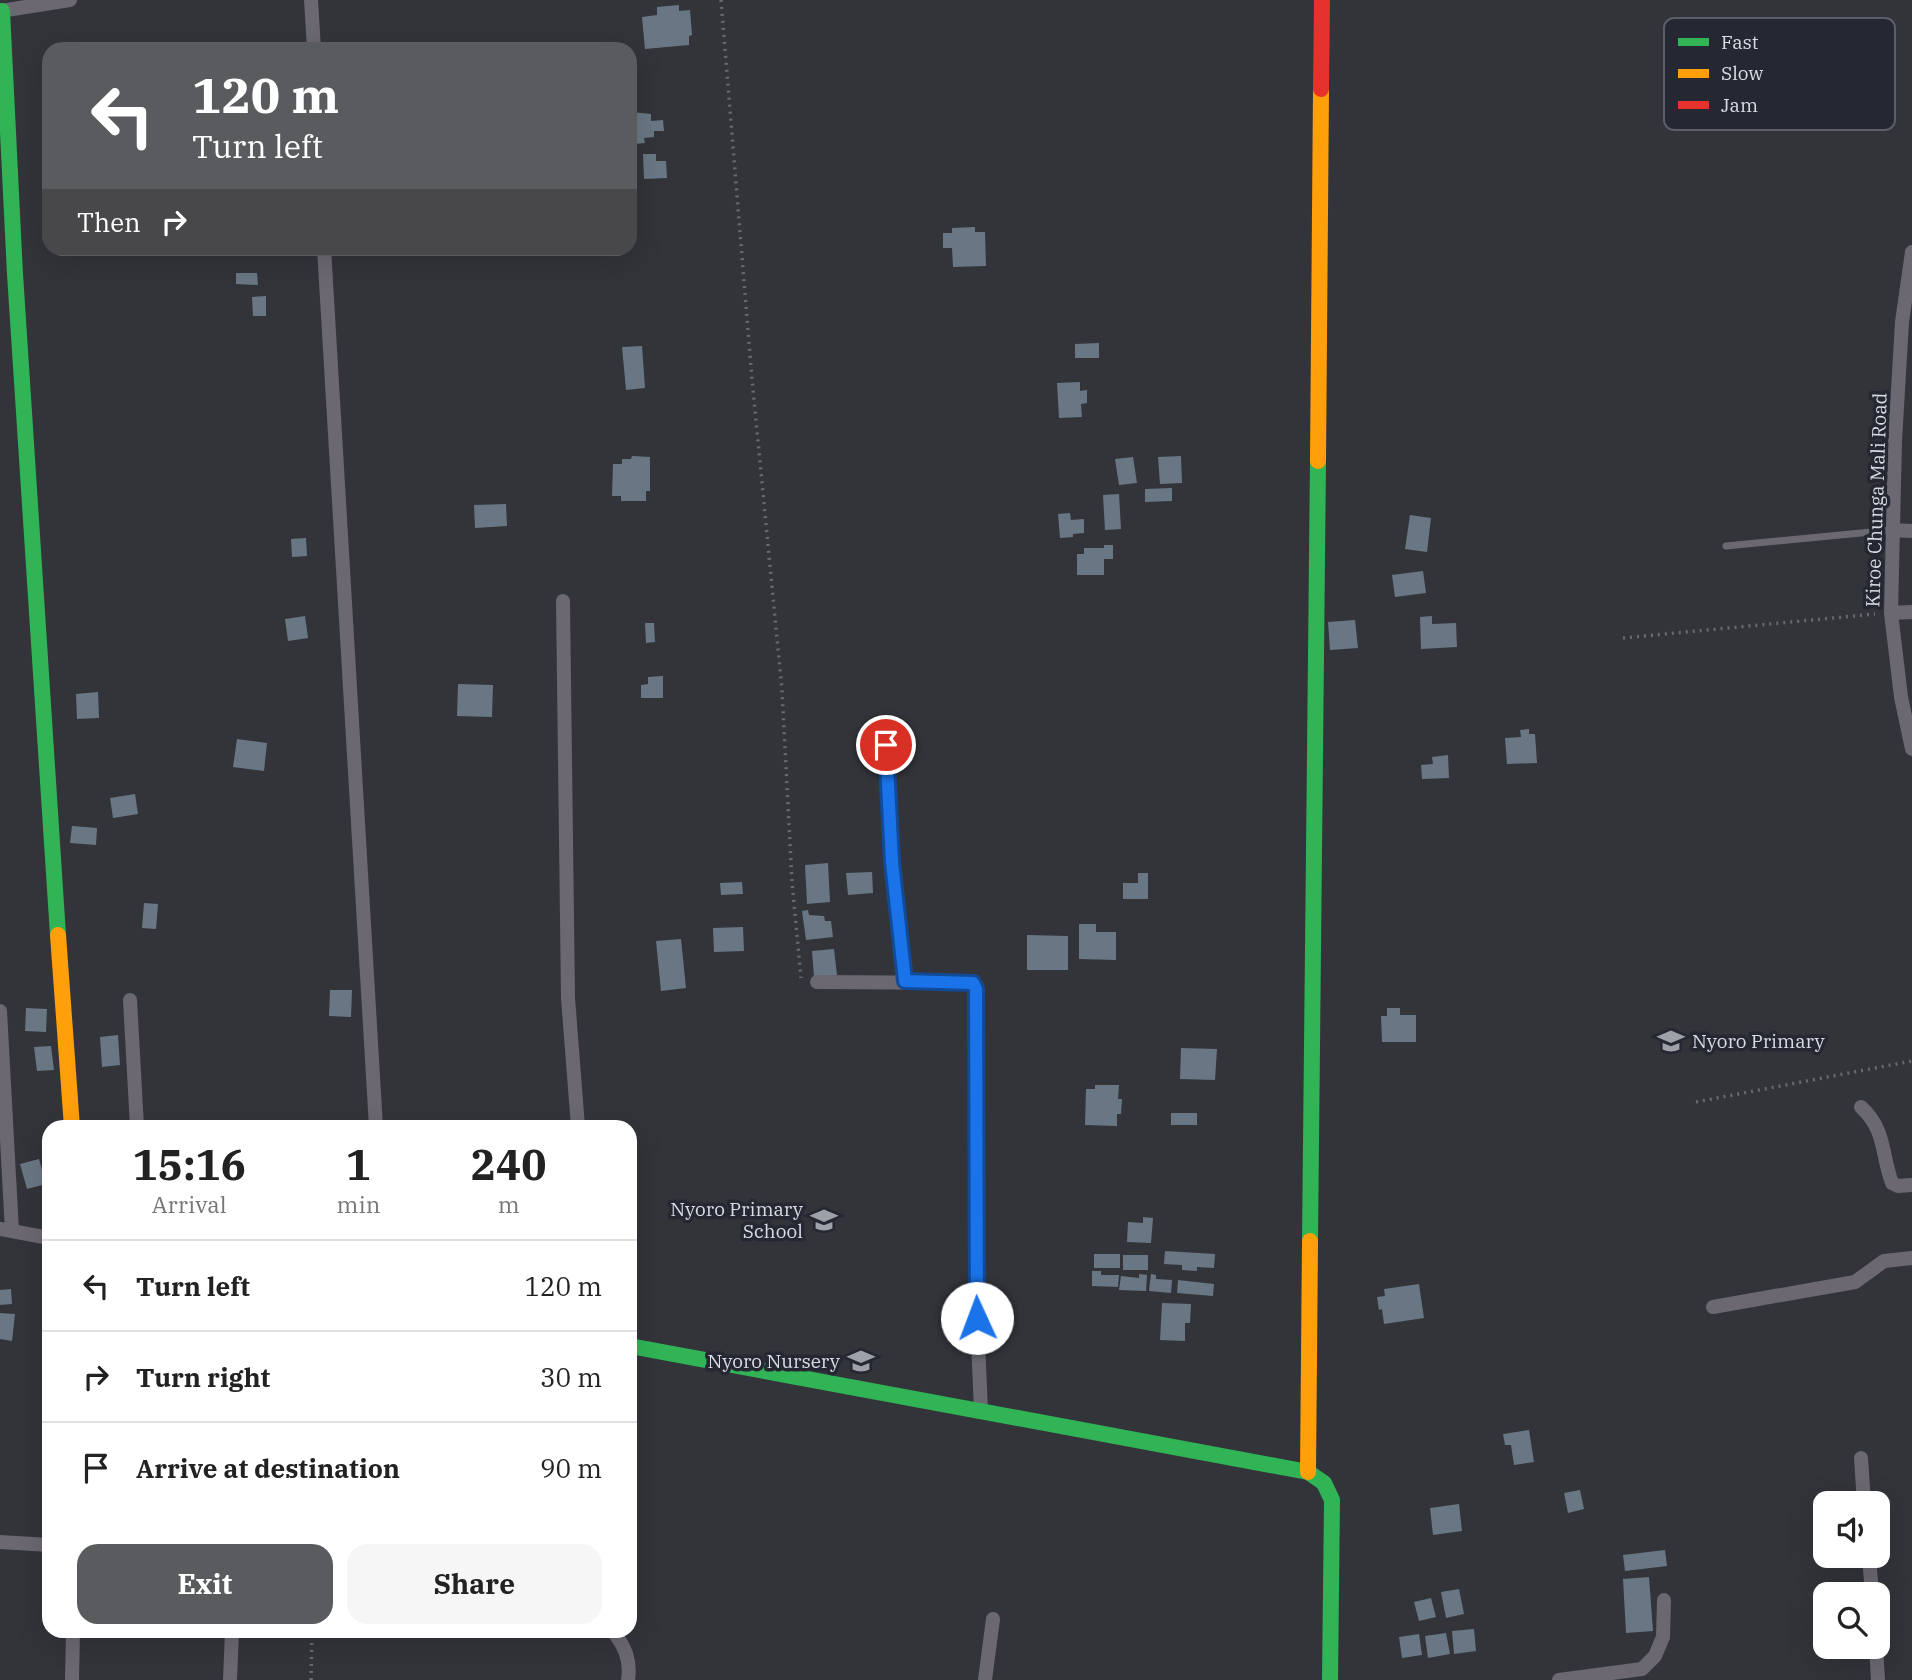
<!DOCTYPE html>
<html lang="en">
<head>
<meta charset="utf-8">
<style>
	body { margin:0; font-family:"IBM Plex Serif",serif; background:#f6f6f6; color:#222; height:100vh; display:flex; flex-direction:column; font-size:26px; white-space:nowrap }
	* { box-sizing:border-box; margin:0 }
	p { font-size:23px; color:#767676 }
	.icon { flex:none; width:38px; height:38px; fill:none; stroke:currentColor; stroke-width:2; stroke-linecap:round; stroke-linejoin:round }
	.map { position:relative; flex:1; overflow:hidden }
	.side { position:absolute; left:42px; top:1120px; width:595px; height:518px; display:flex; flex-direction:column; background:#fff; border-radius:21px; box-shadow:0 7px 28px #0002 }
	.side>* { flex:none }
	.banner { position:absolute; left:42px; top:42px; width:595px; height:214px; border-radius:21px; box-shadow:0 7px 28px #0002; background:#5a5b5e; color:#fff; overflow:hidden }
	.fabs { position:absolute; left:1813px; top:1491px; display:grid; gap:14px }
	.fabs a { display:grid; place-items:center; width:77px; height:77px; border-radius:14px; background:#fff; box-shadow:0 7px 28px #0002; font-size:35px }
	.pin { position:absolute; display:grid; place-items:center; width:60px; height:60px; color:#fff; margin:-30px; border:4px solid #fff; border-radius:50%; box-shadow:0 2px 7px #0007 }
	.me { position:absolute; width:77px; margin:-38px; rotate:358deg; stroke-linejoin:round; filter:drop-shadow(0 0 5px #0008) }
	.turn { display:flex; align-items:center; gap:24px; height:147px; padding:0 35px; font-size:32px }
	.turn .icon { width:91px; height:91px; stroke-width:2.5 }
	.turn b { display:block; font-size:49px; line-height:60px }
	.then { display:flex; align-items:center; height:66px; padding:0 35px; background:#0003; gap:14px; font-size:26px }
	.eta { display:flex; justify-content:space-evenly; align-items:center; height:119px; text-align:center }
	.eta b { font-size:42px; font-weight:700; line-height:49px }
	.primary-button { display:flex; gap:14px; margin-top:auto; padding:14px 35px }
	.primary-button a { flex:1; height:80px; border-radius:21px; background:#5a5b5e; color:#fff; font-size:28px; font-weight:700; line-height:80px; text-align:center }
	.primary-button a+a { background:#f6f6f6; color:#222 }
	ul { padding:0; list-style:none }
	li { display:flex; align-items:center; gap:21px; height:91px; padding:0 35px; border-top:2px solid #e0e0e0 }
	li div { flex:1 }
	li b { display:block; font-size:26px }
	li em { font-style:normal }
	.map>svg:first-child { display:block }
	.building { fill:#697784 }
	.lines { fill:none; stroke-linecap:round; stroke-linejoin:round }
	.path { stroke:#6a6970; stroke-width:3.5; stroke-dasharray:2 5; stroke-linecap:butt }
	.lane { stroke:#6b6871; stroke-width:7 }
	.street { stroke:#6b6871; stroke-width:14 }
	.fast { stroke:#30b455; stroke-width:16 }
	.slow { stroke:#ff9f0a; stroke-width:16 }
	.jam { stroke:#e5322d; stroke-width:16 }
	.route-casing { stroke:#114b97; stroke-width:18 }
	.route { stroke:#1a73e8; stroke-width:12 }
	.labels { text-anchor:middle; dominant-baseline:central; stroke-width:7; stroke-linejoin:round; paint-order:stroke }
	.street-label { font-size:19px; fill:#dadce4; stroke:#252833 }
	.poi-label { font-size:19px; fill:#dadce4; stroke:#252833; text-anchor:end }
	.key { fill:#252833; stroke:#5b5e68; stroke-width:2 }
	.key-label { font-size:19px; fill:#dadce4 }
</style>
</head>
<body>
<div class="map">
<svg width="1912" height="1680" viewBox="0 0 1912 1680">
	<rect width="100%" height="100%" fill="#32343a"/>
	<path class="building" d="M679,5V11L690,10L692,35L689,36V45L645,49L642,17L657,15V7Z
		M632,112L651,114V121L663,120L664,131H654V137L644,138L645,143L634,144Z
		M643,154H656V161H666L667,178L644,179Z
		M975,227V232H985L986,266L953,267L952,248H943V233H952V228Z
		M236,273H257L258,285L236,284Z
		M266,296V316H253L252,297Z
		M1099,343V358H1075V344Z
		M642,346L645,388L626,390L622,347Z
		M1080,382V391L1087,390V403L1081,404L1082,417L1059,418L1057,383Z
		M632,456L650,457V491H646V501H621V496H612L613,464H622V459H631Z
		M1181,456L1182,483L1160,484L1158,457Z
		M1133,457L1137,483L1119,485L1115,459Z
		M1172,488V501L1145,502V489Z
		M1119,494L1121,529L1105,530L1103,495Z
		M506,504L507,526L475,528L474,505Z
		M1070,513L1071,520L1084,519V533L1073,534V537L1060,538L1058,514Z
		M1410,515L1431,518L1427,552L1405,549Z
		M306,538L307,556L292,557L291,539Z
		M1104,545H1113V559H1104V575H1077V554H1084V548H1104Z
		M1423,571L1426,593L1395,597L1392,575Z
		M305,616L308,638L288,641L285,619Z
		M1432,616V624L1456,623L1457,647L1421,649L1420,617Z
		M1355,620L1358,648L1330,650L1328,622Z
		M645,623H654L655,642L646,643Z
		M663,676V698H641V685L648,684V677Z
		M458,684L493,685L492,717L457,716Z
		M98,692L99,718L77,719L76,694Z
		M1529,729V734H1535L1537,763L1507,764L1505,738L1521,737L1520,730Z
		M237,739L267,743L264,771L233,767Z
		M1448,755L1449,778L1422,779L1421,765L1433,764L1432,757Z
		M135,794L138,814L113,818L110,798Z
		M72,826L97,828L96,845L70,843Z
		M828,863L830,902L807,904L805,865Z
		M872,872L873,893L848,895L846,873Z
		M1138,873H1148V899H1123V883H1138Z
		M742,882L743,894L721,895L720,883Z
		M144,903L158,904L156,929L142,928Z
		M808,910L809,915L824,916L825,921H831L833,937L806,940L802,911Z
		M1079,924H1096V932H1116V960L1079,959Z
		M743,927L744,951L714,952L713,928Z
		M1027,935L1068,936V970H1027Z
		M681,939L686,988L661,991L656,941Z
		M834,949L837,975L814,977L812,951Z
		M330,990H352L351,1017L329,1016Z
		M26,1008L47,1009L46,1032L25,1031Z
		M1387,1008H1400V1015H1416V1042H1382L1381,1016H1387Z
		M118,1035L120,1065L102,1067L100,1037Z
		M51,1046L54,1070L37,1071L34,1047Z
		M1181,1048L1217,1049L1215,1080L1180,1079Z
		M1095,1085H1119L1118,1099H1122L1121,1114H1117V1126L1085,1125L1086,1089H1095Z
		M1171,1113H1197V1125H1171Z
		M39,1159L46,1184L27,1189L20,1164Z
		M1143,1217L1153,1218L1151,1243L1127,1242L1128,1222L1143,1223Z
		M1165,1251L1215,1254L1214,1268L1197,1267V1271L1182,1270V1265L1164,1264Z
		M1094,1254H1120V1268H1094Z
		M1123,1255H1148V1270H1123Z
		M1092,1271H1101V1275H1119L1118,1287L1092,1286Z
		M1139,1274L1147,1275L1146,1291L1119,1290L1121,1276L1139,1278Z
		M1151,1274L1156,1275V1279L1172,1280L1171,1293L1149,1291Z
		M1178,1280L1214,1284L1213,1296L1177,1293Z
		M1419,1284L1424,1318L1384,1324L1382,1309L1379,1310L1377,1297L1385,1296L1384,1289Z
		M11,1289L12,1304L0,1305V1290Z
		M1162,1303L1191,1304L1190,1323H1185V1341L1160,1340Z
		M0,1313L15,1314L12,1341L0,1339Z
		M1529,1430L1534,1462L1514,1465L1511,1445H1505L1503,1434Z
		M1580,1490L1584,1509L1568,1513L1564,1493Z
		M1459,1504L1462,1531L1433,1535L1430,1508Z
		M1665,1550L1667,1566L1625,1571L1623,1555Z
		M1649,1577L1653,1631L1626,1633L1623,1579Z
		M1459,1589L1464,1614L1446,1618L1441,1592Z
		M1431,1598L1436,1617L1419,1621L1414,1602Z
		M1474,1629L1476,1651L1454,1654L1452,1631Z
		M1446,1633L1450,1654L1428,1658L1425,1636Z
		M1419,1634L1422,1655L1402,1658L1399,1637Z"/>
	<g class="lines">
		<path class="path" d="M721,0L752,379L782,690L792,882L801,978
			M1623,638L1875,614
			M1696,1102L1912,1061
			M311,1680L312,1631"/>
		<path class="lane" d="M1726,546L1892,530"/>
		<path class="street" d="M311,0L314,49
			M0,11L70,0
			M324,248L376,1127
			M1912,252L1902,322L1895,441L1891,613L1901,697L1912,749
			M1892,530L1912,531
			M563,601L568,998L578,1127
			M1891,613L1912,612
			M886,745L893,862L905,981
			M817,982L969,983H973L976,989V1295L981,1411
			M130,1000L137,1127
			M0,1011L12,1231
			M1861,1107C1886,1130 1881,1153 1892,1183L1898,1186L1912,1185
			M0,1229L49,1238
			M1713,1307L1855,1282L1884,1261L1912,1258
			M1861,1458L1864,1503
			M0,1542L49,1545
			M1869,1556L1872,1594
			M613,1631C625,1647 631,1660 628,1680
			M1876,1647L1878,1680
			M72,1680L73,1631
			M230,1680L232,1631
			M985,1680L993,1619
			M1559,1680L1642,1669L1655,1656L1663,1637L1664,1600"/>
		<path class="fast" d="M2,11L15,274L58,935
			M1310,1241L1318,461
			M630,1346L1308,1472L1324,1483L1332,1500L1330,1680"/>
		<path class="slow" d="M1318,461L1321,89
			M58,935L72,1127
			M1308,1472L1310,1241"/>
		<path class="jam" d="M1321,89L1322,0"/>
	</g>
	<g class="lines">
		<g class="route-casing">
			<path id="route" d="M886,745L892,862L905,981L973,983L976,989L977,1318"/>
		</g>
		<use href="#route" class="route"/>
	</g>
	<defs>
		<g id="school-bare" transform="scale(2.1)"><path d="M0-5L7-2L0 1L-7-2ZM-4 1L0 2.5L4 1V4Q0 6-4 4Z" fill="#9fa1a8" stroke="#252833" stroke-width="2.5" paint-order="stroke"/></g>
	</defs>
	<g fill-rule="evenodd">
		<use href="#school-bare" x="1671" y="1041"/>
		<use href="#school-bare" x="824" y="1220"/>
		<use href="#school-bare" x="861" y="1361"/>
	</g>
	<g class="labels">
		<g class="street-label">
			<text transform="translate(1876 500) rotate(-88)">Kiroe Chunga Mali Road</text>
		</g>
		<g class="poi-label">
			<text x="1692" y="1041" text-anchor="start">Nyoro Primary</text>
			<text x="803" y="1209">Nyoro Primary<tspan x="803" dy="22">School</tspan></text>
			<text x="840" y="1361">Nyoro Nursery</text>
		</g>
	</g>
	<rect x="1664" y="18" width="231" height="112" rx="10" class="key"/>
	<rect x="1678" y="38" width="31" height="8" fill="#30b455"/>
	<rect x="1678" y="69" width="31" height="9" fill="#ff9f0a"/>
	<rect x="1678" y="101" width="31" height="8" fill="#e5322d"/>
	<g class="key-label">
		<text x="1721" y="49">Fast</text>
		<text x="1721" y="80">Slow</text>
		<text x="1721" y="112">Jam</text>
	</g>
</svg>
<div class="fabs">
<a><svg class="icon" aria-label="sound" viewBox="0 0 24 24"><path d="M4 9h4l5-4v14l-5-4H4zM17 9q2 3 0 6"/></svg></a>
<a><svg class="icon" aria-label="search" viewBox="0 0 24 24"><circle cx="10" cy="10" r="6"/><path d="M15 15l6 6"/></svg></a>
</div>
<div class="pin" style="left:886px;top:745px;background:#d93025"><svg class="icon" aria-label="arrive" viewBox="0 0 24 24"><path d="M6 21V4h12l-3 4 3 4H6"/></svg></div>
<svg class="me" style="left:977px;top:1318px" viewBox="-20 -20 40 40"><circle r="19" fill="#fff"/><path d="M0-13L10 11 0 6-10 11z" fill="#1a73e8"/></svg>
<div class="banner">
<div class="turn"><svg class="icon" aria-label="left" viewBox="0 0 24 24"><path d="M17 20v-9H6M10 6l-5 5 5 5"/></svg><div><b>120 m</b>Turn left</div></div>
<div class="then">Then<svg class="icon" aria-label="right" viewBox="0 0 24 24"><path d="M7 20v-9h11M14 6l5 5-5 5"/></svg></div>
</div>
<section class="side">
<div class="eta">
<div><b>15:16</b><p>Arrival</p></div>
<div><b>1</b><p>min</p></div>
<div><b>240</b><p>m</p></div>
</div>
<ul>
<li><svg class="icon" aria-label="left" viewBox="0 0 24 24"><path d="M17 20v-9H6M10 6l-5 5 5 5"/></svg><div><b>Turn left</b></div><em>120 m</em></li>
<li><svg class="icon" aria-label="right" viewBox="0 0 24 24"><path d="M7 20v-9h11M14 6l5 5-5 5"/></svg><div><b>Turn right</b></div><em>30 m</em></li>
<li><svg class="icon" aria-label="arrive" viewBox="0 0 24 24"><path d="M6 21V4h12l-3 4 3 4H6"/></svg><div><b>Arrive at destination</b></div><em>90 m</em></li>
</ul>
<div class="primary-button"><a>Exit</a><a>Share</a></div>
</section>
</div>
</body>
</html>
